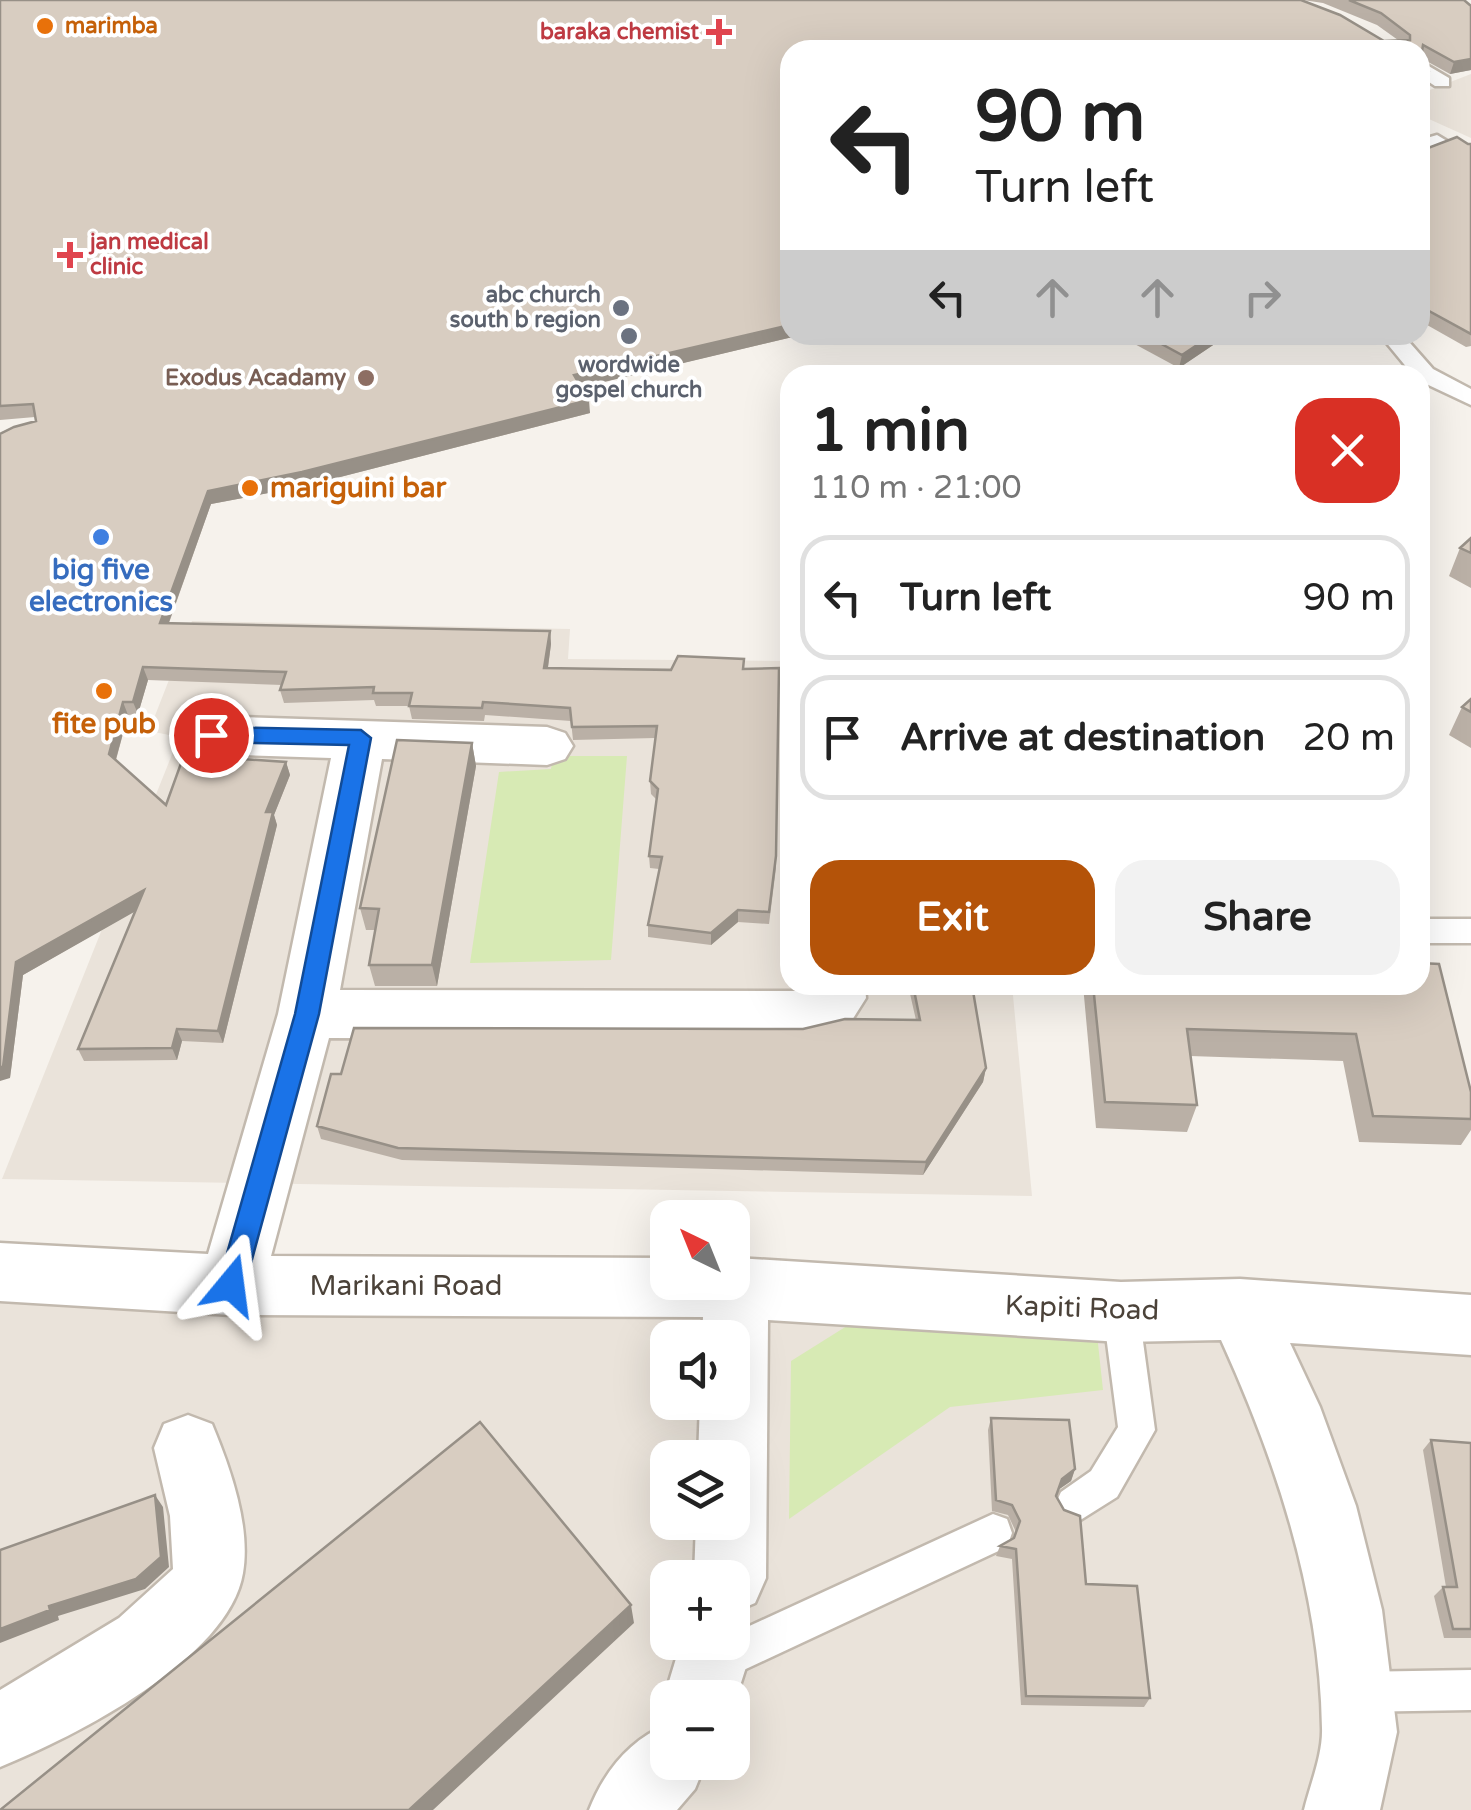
<!DOCTYPE html>
<html lang="en">
<head>
<meta charset="utf-8">
<style>
	body { margin:0; font-family:"Varela Round",sans-serif; background:#f2f2f2; color:#222; height:100vh; display:flex; flex-direction:column; font-size:38px; white-space:nowrap }
	* { box-sizing:border-box; margin:0 }
	p { font-size:32px; color:#767676 }
	.icon { flex:none; width:55px; height:55px; fill:none; stroke:currentColor; stroke-width:2; stroke-linecap:round; stroke-linejoin:round }
	.map { position:relative; flex:1; overflow:hidden }
	.details { position:absolute; left:780px; top:365px; width:650px; height:630px; display:flex; flex-direction:column; background:#fff; border-radius:30px; box-shadow:0 10px 40px #0002 }
	.details>* { flex:none }
	.guide { position:absolute; left:780px; top:40px; width:650px; height:305px; border-radius:30px; box-shadow:0 10px 40px #0002; background:#fff; color:#222; overflow:hidden }
	.needle { width:65px; rotate:317deg }
	.controls { position:absolute; left:650px; top:1200px; display:grid; gap:20px }
	.controls a { display:grid; place-items:center; width:100px; height:100px; border-radius:20px; background:#fff; box-shadow:0 10px 40px #0002; font-size:50px }
	.pin { position:absolute; display:grid; place-items:center; width:85px; height:85px; color:#fff; margin:-42px; border:5px solid #fff; border-radius:50%; box-shadow:0 2px 10px #0007 }
	.me { position:absolute; width:110px; margin:-55px; rotate:16deg; stroke-linejoin:round; filter:drop-shadow(0 0 8px #0008) }
	.turn { display:flex; align-items:center; gap:35px; height:210px; padding:0 30px; font-size:45px }
	.turn .icon { width:130px; height:130px; stroke-width:2.5 }
	.turn b { display:block; font-size:70px; line-height:85px }
	.lanes { display:flex; align-items:center; height:95px; padding:0 30px; background:#0003; justify-content:center; gap:50px; direction:ltr }
	.lanes .off { opacity:.35 }
	.round { display:grid; place-items:center; flex:none; width:105px; height:105px; border-radius:30px; background:#f2f2f2 }
	.summary { display:flex; align-items:center; justify-content:space-between; height:170px; padding:0 30px }
	h1 { font-size:60px; font-weight:800; line-height:75px }
	.primary-button { display:flex; gap:20px; margin-top:auto; padding:20px 30px }
	.primary-button a { flex:1; height:115px; border-radius:30px; background:#b45309; color:#fff; font-size:40px; font-weight:800; line-height:115px; text-align:center }
	.primary-button a+a { background:#f2f2f2; color:#222 }
	ul { padding:0; list-style:none }
	li { display:flex; align-items:center; gap:30px; height:125px; margin:0 20px 15px; padding:0 10px; border:5px solid #e0e0e0; border-radius:30px }
	li div { flex:1 }
	li b { display:block; font-size:38px }
	li em { font-style:normal }
	.map>svg:first-child { display:block }
	.residential { fill:#eae3da; fill-rule:evenodd }
	.green { fill:#d7eab4 }
	.lines { fill:none; stroke-linecap:round; stroke-linejoin:round }
	.service-casing { stroke:#c2b9ae; stroke-width:5 }
	.minor-casing { stroke:#c2b9ae; stroke-width:5 }
	.service { fill:#fff; fill-rule:evenodd }
	.minor { fill:#fff; fill-rule:evenodd }
	.wall { fill:#bab0a6 }
	.shaded-wall { fill:#979087 }
	.building { fill:#d8cdc1; stroke:#979087; stroke-width:2.5 }
	.route { fill:#1a73e8; stroke:#114b97; stroke-width:2.5 }
	.food-dot { fill:#e8710a; stroke:#fff; stroke-width:4 }
	.health-dot { fill:#e0444e; stroke:#fff; stroke-width:4 }
	.worship-dot { fill:#6b7280; stroke:#fff; stroke-width:4 }
	.education-dot { fill:#8d6e63; stroke:#fff; stroke-width:4 }
	.shop-dot { fill:#3f7fe0; stroke:#fff; stroke-width:4 }
	.labels { text-anchor:middle; dominant-baseline:central; stroke-width:8; stroke-linejoin:round; paint-order:stroke }
	.far-food-label { font-size:22px; font-weight:bold; fill:#c56008; stroke:#fff; text-anchor:start }
	.far-health-label { font-size:22px; font-weight:bold; fill:#be3a42; stroke:#fff; text-anchor:end }
	.far-worship-label { font-size:22px; font-weight:bold; fill:#5b616d; stroke:#fff; text-anchor:end }
	.far-education-label { font-size:22px; font-weight:bold; fill:#785e54; stroke:#fff; text-anchor:end }
	.food-label { font-size:28px; font-weight:bold; fill:#c56008; stroke:#fff; text-anchor:start }
	.shop-label { font-size:28px; font-weight:bold; fill:#366cbe; stroke:#fff }
	.street-label { font-size:28px; fill:#4b4239; stroke:#fff }
</style>
</head>
<body>
<div class="map">
<svg width="1471" height="1810" viewBox="0 0 1471 1810">
	<rect width="100%" height="100%" fill="#f6f2ec"/>
	<path class="residential" d="M1471,74V138L1420,115L1422,93Z
		M192,621L570,629L568,659L790,661V985H1012L1032,1196L2,1179L179,737L149,731Z
		M0,1262L1471,1308V1810H0ZM668,1338H732V1402H668ZM668,1458H732V1522H668ZM668,1578H732V1642H668ZM668,1698H732V1762H668Z"/>
	<path class="green" d="M553,756H627L611,960L470,963L499,772L551,769Z
		M866,1314L1096,1325L1103,1390L950,1407L789,1519L791,1361Z"/>
	<g class="lines">
		<g class="service-casing">
			<path id="service" d="M1420,61L1449,78V86H1435L1420,76Z
				M1437,135L1447,141L1420,153V140Z
				M1380,335H1403L1433,369L1471,389V405L1420,381V375H1413Z
				M1420,919H1471V943H1420Z
				M1121,1296L1134,1300L1139,1312L1155,1430L1117,1497L1074,1524L1061,1518L1055,1505L1061,1492L1091,1471L1118,1427L1103,1312L1108,1300Z
				M993,1514L1007,1519L1012,1533L1007,1547L733,1675L719,1681L705,1675L699,1661L705,1647L732,1642V1634Z
				M1471,1670V1710L1355,1712L1341,1706L1335,1692L1341,1678L1355,1672Z"/>
		</g>
		<g class="minor-casing">
			<path id="minor" d="M211,716L547,727L565,733L573,746L565,759L547,765L382,759L340,990L802,991L808,990L809,985H865L866,998L847,1028L802,1039L329,1038L271,1256L668,1258V1282H732L736,1258L1121,1282L1240,1279L1471,1295V1355L1290,1343L1320,1407L1356,1506L1382,1610L1397,1732L1380,1810H1304C1310,1785 1323,1754 1322,1728C1320,1593 1276,1461 1221,1340L1121,1342L768,1320L766,1578L755,1603L734,1612L744,1616L754,1642L732,1711V1698H668V1707L664,1698L681,1642H732V1578H694L696,1522H732V1458H698L700,1402H732V1338H702L703,1317L231,1315L0,1301V1243L208,1254L278,1014L331,758L211,754L193,748L186,735L193,722Z
				M188,1415L212,1424C230,1467 251,1526 243,1573C229,1659 74,1737 0,1767V1690L119,1618L173,1569L170,1516L154,1448L164,1424Z
				M668,1724V1762H706L695,1789L677,1810H589C604,1772 629,1740 668,1724Z"/>
		</g>
		<use href="#service" class="service"/>
		<use href="#minor" class="minor"/>
	</g>
	<path class="wall" d="M0,0L1384,41L1398,40L1377,25L1323,3L1303,0H1464L1471,6V70L1450,74L1421,58L1420,64L1424,83L1420,85V50L801,335L581,387L590,413L305,486L211,504L169,623L550,631L551,644L548,668L744,669L776,868L769,924L738,922L711,945L648,937V925L659,869L650,868L649,856L656,799L651,794L650,781L655,738L573,740L571,721L485,715L484,721L412,719L409,706H376L374,700L284,703L280,690L282,685L148,680L138,714L128,715L116,760L166,805L286,762L290,775L274,815L277,825L223,1043L182,1041L177,1060L84,1061L78,1049L136,910L23,975L10,1078L36,421L35,417L0,420Z
		M1468,144L1471,346L1466,347L1420,321V151Z
		M1118,335H1228L1179,368Z
		M1471,538V588L1449,576L1460,548Z
		M1462,707L1471,712V748L1449,735Z
		M472,743L476,766L437,986H375L369,965L375,930H366L360,908Z
		M908,985H972L986,1068L983,1082L923,1175L402,1160L321,1139L317,1126L341,1074L803,1029L916,1020Z
		M1083,985H1420L1471,1092V1130L1461,1145L1359,1142L1343,1061L1190,1056L1197,1105L1187,1132L1096,1128Z
		M991,1418L1075,1469L1071,1481L1058,1490L1056,1496L1086,1584L1150,1698L1144,1707L1021,1705L1012,1559L996,1556L1000,1546L1014,1538L1016,1532L1008,1515L992,1511L988,1430Z
		M1431,1440L1471,1443V1638H1444L1434,1596L1443,1587H1446L1423,1450Z"/>
	<path class="shaded-wall" d="M1471,59V70L1450,74L1454,62Z
		M1428,71L1424,83L1420,85V74Z
		M790,325V335H801L575,389L574,375Z
		M1212,335H1228L1179,368L1182,355Z
		M589,400L590,413L305,486L211,504L164,636L160,623L208,491Z
		M550,631L551,644L546,681L544,668Z
		M143,667L148,680L138,714L133,702Z
		M123,702L128,715L114,766L109,754Z
		M472,743L476,766L437,986L432,965Z
		M286,762L290,775L274,815L277,825L223,1043L218,1031L266,812Z
		M144,890L150,903L23,975L10,1078L0,1081V1067L16,962Z
		M738,910V922L711,945V933Z
		M177,1029L182,1041L177,1060L172,1048Z
		M986,1068L983,1082L923,1175L926,1162Z
		M1075,1469L1071,1481L1058,1490L1062,1479Z
		M155,1495L163,1507L169,1567L145,1589L58,1616L59,1620L0,1643V1629L49,1606Z
		M631,1605L634,1623L433,1810H409Z"/>
	<path class="building" d="M0,0H1301L1340,15L1384,41L1410,40V35L1381,13L1349,0H1464L1471,6V59L1454,62L1423,45L1420,64L1428,71L1420,74V50H790V325L574,375L589,400L302,472L208,491L160,623L550,631L544,668L671,670L678,656L744,659L743,669L779,668L776,856L769,912L738,910L711,933L648,925L662,857L649,856L658,789L650,781L657,726L572,727L570,708L483,702L482,708L409,706L412,693H373L374,687L280,690L286,672L143,667L133,702H123L109,754L166,805L184,755L286,762L266,812H273L218,1031L177,1029L172,1048L78,1049L144,890L16,962L3,1067H0V434L14,427L36,421L33,404L0,406Z
		M1457,137L1468,144H1471V334L1420,306V151Z
		M1145,335H1212L1182,355Z
		M1471,538V553L1460,548Z
		M1471,699V712L1462,707Z
		M397,740L472,743L432,965H369L379,909L360,908Z
		M1420,963L1439,964L1471,1092V1119L1373,1116L1356,1034L1187,1029L1197,1105L1105,1102L1093,985H1420Z
		M913,985H972L986,1068L926,1162L398,1148L317,1126L331,1074H341L354,1028L803,1029L845,1019L920,1020Z
		M991,1418L1069,1420L1075,1469L1062,1479L1056,1496L1064,1510L1080,1516L1086,1584L1137,1586L1150,1698L1026,1696L1016,1549L1000,1546L1014,1538L1020,1521L1012,1505L996,1500Z
		M480,1422L631,1605L409,1810H0Z
		M1431,1440L1471,1443V1629H1453L1443,1587H1457Z
		M155,1495L161,1557L136,1579L49,1606L50,1610L0,1629V1550Z"/>
	<path class="route" d="M211,727L361,730L371,738L319,1014L245,1285L241,1294L231,1297L222,1294L218,1285L295,1014L349,745L211,742L200,735Z"/>
	<g class="food-dot">
		<circle cx="45" cy="26" r="10"/>
		<circle cx="250" cy="488" r="10"/>
		<circle cx="104" cy="691" r="10"/>
	</g>
	<g class="health-dot">
		<path d="M714 17h10v10h10v10h-10v10h-10v-10h-10v-10h10z"/>
		<path d="M65 240h10v10h10v10h-10v10h-10v-10h-10v-10h10z"/>
	</g>
	<g class="worship-dot">
		<circle cx="621" cy="308" r="10"/>
		<circle cx="629" cy="336" r="10"/>
	</g>
	<circle class="education-dot" cx="366" cy="378" r="10"/>
	<circle class="shop-dot" cx="101" cy="537" r="10"/>
	<g class="labels">
		<g class="far-food-label">
			<text x="65" y="26">marimba</text>
		</g>
		<g class="far-health-label">
			<text x="699" y="32">baraka chemist</text>
			<text x="90" y="242" text-anchor="start">jan medical<tspan x="90" dy="25">clinic</tspan></text>
		</g>
		<g class="far-worship-label">
			<text x="601" y="295">abc church<tspan x="601" dy="25">south b region</tspan></text>
			<text x="629" y="365" text-anchor="middle">wordwide<tspan x="629" dy="25">gospel church</tspan></text>
		</g>
		<g class="far-education-label">
			<text x="346" y="378">Exodus Acadamy</text>
		</g>
		<g class="food-label">
			<text x="270" y="488">mariguini bar</text>
			<text x="104" y="724" text-anchor="middle">fite pub</text>
		</g>
		<g class="shop-label">
			<text x="101" y="570">big five<tspan x="101" dy="32">electronics</tspan></text>
		</g>
		<g class="street-label">
			<text x="406" y="1286">Marikani Road</text>
			<text transform="translate(1082 1308) rotate(2)">Kapiti Road</text>
		</g>
	</g>
</svg>
<div class="controls">
<a><svg class="needle" viewBox="-14 -14 28 28"><path d="M0-13l5 13h-10z" fill="#e53935"/><path d="M0 13l5-13h-10z" fill="#767676"/></svg></a>
<a><svg class="icon" aria-label="sound" viewBox="0 0 24 24"><path d="M4 9h4l5-4v14l-5-4H4zM17 9q2 3 0 6"/></svg></a>
<a><svg class="icon" aria-label="layers" viewBox="0 0 24 24"><path d="M12 4l9 5-9 5-9-5zM3 14l9 5 9-5"/></svg></a>
<a>+</a>
<a>−</a>
</div>
<div class="pin" style="left:211px;top:735px;background:#d93025"><svg class="icon" aria-label="arrive" viewBox="0 0 24 24"><path d="M6 21V4h12l-3 4 3 4H6"/></svg></div>
<svg class="me" style="left:231px;top:1285px" viewBox="-20 -20 40 40"><path d="M0-17L14 15 0 8-14 15z" fill="#1a73e8" stroke="#fff" stroke-width="4"/></svg>
<div class="guide">
<div class="turn"><svg class="icon" aria-label="left" viewBox="0 0 24 24"><path d="M17 20v-9H6M10 6l-5 5 5 5"/></svg><div><b>90 m</b>Turn left</div></div>
<div class="lanes"><svg class="icon" aria-label="left" viewBox="0 0 24 24"><path d="M17 20v-9H6M10 6l-5 5 5 5"/></svg><svg class="icon off" aria-label="ahead" viewBox="0 0 24 24"><path d="M12 20V5M6 11l6-6 6 6"/></svg><svg class="icon off" aria-label="ahead" viewBox="0 0 24 24"><path d="M12 20V5M6 11l6-6 6 6"/></svg><svg class="icon off" aria-label="right" viewBox="0 0 24 24"><path d="M7 20v-9h11M14 6l5 5-5 5"/></svg></div>
</div>
<section class="details">
<div class="summary"><div><h1>1 min</h1><p>110 m · 21:00</p></div><a class="round" style="background:#d93025;color:#fff"><svg class="icon" aria-label="close" viewBox="0 0 24 24"><path d="M6 6l12 12M18 6L6 18"/></svg></a></div>
<ul>
<li><svg class="icon" aria-label="left" viewBox="0 0 24 24"><path d="M17 20v-9H6M10 6l-5 5 5 5"/></svg><div><b>Turn left</b></div><em>90 m</em></li>
<li><svg class="icon" aria-label="arrive" viewBox="0 0 24 24"><path d="M6 21V4h12l-3 4 3 4H6"/></svg><div><b>Arrive at destination</b></div><em>20 m</em></li>
</ul>
<div class="primary-button"><a>Exit</a><a>Share</a></div>
</section>
</div>
</body>
</html>
